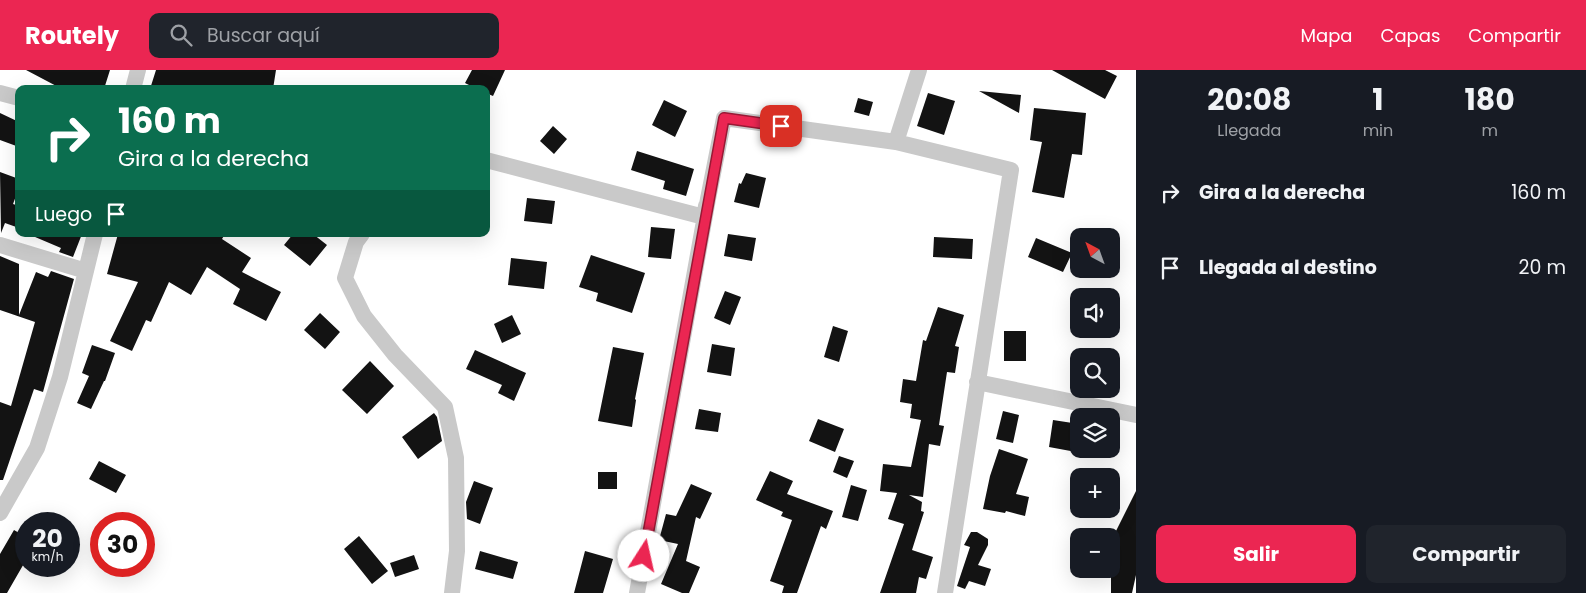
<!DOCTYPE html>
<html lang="es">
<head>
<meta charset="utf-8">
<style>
	body { margin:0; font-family:Poppins,sans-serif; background:#20242c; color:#f1f3f6; height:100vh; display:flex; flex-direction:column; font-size:19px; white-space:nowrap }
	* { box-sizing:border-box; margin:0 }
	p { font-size:16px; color:#9ea1a6 }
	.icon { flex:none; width:28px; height:28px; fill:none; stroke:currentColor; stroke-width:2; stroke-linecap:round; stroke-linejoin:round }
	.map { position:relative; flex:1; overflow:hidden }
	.side { display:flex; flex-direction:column; background:#171b24; width:450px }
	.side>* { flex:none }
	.banner { position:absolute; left:15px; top:15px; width:475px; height:152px; border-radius:10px; box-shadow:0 5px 20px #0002; background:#0b6e4f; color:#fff; overflow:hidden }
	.needle { width:32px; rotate:319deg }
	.fabs { position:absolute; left:1070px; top:158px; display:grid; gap:10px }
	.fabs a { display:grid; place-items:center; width:50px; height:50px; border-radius:10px; background:#171b24; box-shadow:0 5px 20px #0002; font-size:25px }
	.speed { position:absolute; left:15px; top:442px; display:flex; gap:10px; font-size:25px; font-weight:700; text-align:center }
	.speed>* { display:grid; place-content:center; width:65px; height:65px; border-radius:50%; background:#171b24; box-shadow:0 5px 20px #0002; line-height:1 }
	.speed small { font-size:12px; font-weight:400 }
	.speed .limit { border:8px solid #d22; background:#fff; color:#111 }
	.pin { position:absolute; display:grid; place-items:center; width:42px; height:42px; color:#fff; margin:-21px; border-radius:10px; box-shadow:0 2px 8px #0006 }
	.me { position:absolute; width:55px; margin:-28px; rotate:10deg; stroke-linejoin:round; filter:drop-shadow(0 0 4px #0008) }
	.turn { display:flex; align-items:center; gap:18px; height:105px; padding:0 20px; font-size:22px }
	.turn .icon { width:65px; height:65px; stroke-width:2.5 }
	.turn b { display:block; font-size:35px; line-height:42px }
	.then { display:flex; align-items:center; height:48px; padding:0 20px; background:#0003; gap:10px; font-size:19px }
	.eta { display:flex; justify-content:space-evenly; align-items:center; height:85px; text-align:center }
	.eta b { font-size:30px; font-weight:700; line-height:35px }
	.cta { display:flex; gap:10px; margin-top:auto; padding:10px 20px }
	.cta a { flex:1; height:58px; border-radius:10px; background:#eb2652; color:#fff; font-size:20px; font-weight:700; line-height:58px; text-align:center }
	.cta a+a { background:#20242c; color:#f1f3f6 }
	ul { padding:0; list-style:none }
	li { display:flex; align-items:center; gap:15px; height:75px; padding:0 20px }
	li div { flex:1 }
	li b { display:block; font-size:19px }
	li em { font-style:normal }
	header { display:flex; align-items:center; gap:30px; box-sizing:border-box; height:70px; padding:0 25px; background:#eb2652; color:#fff }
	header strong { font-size:24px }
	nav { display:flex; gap:28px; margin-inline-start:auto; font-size:18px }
	.search { width:350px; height:45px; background:#20242c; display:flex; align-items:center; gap:12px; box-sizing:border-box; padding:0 18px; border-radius:10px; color:#9ea1a6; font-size:19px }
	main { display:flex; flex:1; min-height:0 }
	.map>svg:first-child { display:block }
	.building { fill:#131313 }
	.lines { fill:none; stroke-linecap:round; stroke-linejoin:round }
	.street { stroke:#c9c9c9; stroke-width:16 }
	.route-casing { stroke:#991935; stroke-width:12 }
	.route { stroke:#eb2652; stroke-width:9 }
</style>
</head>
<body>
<header>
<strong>Routely</strong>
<div class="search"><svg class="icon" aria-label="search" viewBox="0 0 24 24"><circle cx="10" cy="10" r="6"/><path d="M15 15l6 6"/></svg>Buscar aquí</div>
<nav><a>Mapa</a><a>Capas</a><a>Compartir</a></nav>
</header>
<main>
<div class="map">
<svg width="1136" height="523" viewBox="0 0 1136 523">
	<rect width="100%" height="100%" fill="#fff"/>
	<path class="building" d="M26,0H110L104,19H62Z
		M156,0H276L273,19H150Z
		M472,0H505L493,26L486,23V19H477L465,13Z
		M1052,0H1105L1117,6L1105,29Z
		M979,21L1021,25L1019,43Z
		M928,23L955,31L944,65L917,56Z
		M858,28L873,32L869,46L854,42Z
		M664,30L687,41L675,67L652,55Z
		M1034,38L1086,43L1082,85L1072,84L1064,128L1032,122L1042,72L1030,70Z
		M0,43L19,52V77L0,70Z
		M553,56L567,69L554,84L540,71Z
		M637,81L694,99L686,126L663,119L665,111L631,100Z
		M0,102L19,109V118L13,134L19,136V158L5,153L1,163Z
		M746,103L766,108L759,138L734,132L739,113L741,114Z
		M527,128L555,131L552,154L524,151Z
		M651,157L675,159L671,189L648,187Z
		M28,164H82L73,187L59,182L61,178Z
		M118,164H225L222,169L251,188L242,202L281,222L266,251L233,234L240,219L207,197L191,225L169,212L151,252L146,250L132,281L110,271L138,212L107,204Z
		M293,164H313L327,175L310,196L284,175Z
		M728,164L756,168L752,191L724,186Z
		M934,167L973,169L972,189L933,187Z
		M1036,168L1072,183L1063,202L1028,187Z
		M591,185L645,203L632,243L596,231L598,223L579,217Z
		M0,186L19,194V245L36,202L48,207L51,201L74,209L43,322L34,319L3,410H0V332L11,336L35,252L0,240Z
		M511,188L547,192L544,219L508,215Z
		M725,221L741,227L730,255L714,248Z
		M938,237L964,245L955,276L959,277L955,303L947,302L939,355L944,356L940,376L929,374L923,427L909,425L922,432L921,441L924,442L912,480L933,487L926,509L919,507L916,523H880L904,454L888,449L897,423L880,421L883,394L911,397L921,350L910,348L912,334L900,332L903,309L916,311L923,270L926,271Z
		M320,243L340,262L325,279L304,260Z
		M512,245L521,264L502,273L494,254Z
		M833,256L848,261L839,292L824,287Z
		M1004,261H1026V291H1004Z
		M712,274L735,278L731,306L707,302Z
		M92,275L115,283L105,311H104L91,339L77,333L89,306L82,303Z
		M613,277L644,283L635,329L636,330L632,357L598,351Z
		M475,280L526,303L514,331L498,323L502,315L466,299Z
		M370,291L394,316L367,344L342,320Z
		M699,339L721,343L718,362L695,359Z
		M1003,341L1019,345L1013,373L996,369Z
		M434,343L437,347L442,371L418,389L402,367Z
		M818,349L844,359L835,382L809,371Z
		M1053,350L1079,354V365L1076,382L1049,377Z
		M999,379L1028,389L1016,424L1029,427L1025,446L1006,441L1005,443L983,439L990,406Z
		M839,386L854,391L847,408L833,402Z
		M99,391L126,405L116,423L89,409Z
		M770,401L793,411L787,424L833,441L826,459L821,456L797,523H782L784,516L770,511L792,450L781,446L783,442L756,430Z
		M598,402H617V419H598Z
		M474,411L493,418L480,454L467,449L466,432Z
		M691,414L712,423L700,449L696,447L686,491L700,497L689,523H682L661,514L678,474L659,470L666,444L676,446Z
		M851,415L867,420L858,451L842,447Z
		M1136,421V505L1132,523H1111V460L1116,461Z
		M14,460L26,467V490L7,523H0V484Z
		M971,462H977L988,469V475L978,495L991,499L985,516L969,511L965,519L957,516L970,477L964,475Z
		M359,466L388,501L372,514L344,479Z
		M480,481L518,492L513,509L475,499Z
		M585,481L613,489L603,523H574Z
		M414,485L419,499L395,507L390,493Z"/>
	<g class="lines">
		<path class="street" d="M133,19L138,0
			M0,23L19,28
			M896,72L919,0
			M486,90L704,147L706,136
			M362,164L356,172L345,208L364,246L395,285L445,337L456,388L457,481L452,523
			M0,175L86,201
			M977,312L1136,345
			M0,443L37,378L60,307L95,164
			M637,523L708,129L724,48L896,72L1011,100L945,523"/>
	</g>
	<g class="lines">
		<g class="route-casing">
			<path id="route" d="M644,486L724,48L781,56"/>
		</g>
		<use href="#route" class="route"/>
	</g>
</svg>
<div class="fabs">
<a><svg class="needle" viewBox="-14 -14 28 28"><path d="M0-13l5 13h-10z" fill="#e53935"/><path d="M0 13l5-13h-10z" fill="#9ea1a6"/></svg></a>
<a><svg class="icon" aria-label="sound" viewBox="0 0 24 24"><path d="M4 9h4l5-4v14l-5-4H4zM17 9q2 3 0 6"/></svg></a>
<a><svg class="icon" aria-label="search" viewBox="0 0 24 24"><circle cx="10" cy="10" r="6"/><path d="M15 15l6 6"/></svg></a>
<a><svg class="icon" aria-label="layers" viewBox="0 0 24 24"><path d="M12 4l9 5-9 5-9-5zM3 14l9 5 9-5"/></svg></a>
<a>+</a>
<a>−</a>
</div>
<div class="speed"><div>20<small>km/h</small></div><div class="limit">30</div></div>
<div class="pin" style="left:781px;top:56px;background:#d93025"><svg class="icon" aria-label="arrive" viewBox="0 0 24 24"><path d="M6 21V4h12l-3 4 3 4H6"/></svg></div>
<svg class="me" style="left:644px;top:486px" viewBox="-20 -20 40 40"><circle r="19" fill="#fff"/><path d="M0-13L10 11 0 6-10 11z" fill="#eb2652"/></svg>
<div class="banner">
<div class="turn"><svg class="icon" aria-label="right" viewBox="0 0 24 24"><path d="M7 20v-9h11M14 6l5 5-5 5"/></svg><div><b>160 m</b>Gira a la derecha</div></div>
<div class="then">Luego<svg class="icon" aria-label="arrive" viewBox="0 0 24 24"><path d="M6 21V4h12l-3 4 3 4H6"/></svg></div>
</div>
</div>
<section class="side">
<div class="eta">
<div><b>20:08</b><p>Llegada</p></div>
<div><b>1</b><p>min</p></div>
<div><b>180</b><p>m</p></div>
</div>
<ul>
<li><svg class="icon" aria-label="right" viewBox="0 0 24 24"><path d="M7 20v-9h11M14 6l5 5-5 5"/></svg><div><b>Gira a la derecha</b></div><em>160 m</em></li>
<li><svg class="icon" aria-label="arrive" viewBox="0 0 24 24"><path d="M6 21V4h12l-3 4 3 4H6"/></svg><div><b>Llegada al destino</b></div><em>20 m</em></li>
</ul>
<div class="cta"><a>Salir</a><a>Compartir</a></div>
</section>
</main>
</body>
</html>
